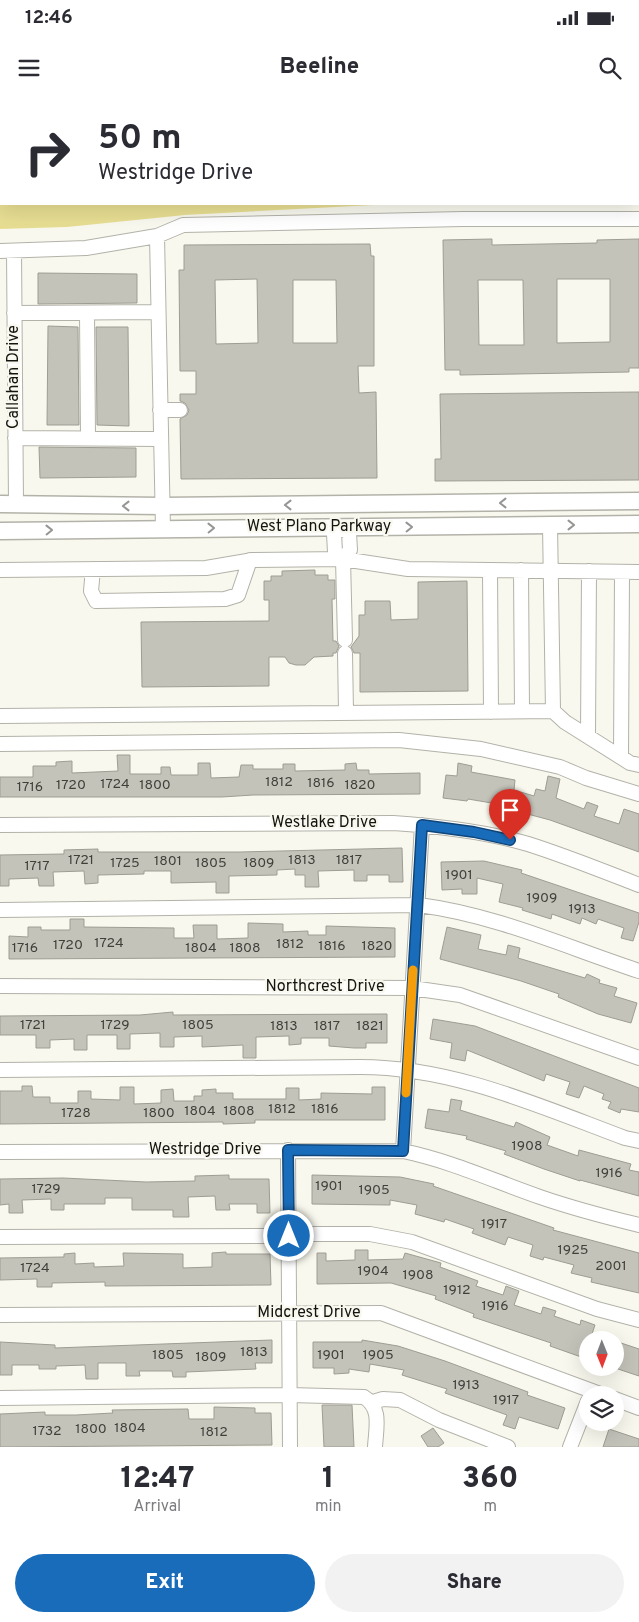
<!DOCTYPE html>
<html lang="en">
<head>
<meta charset="utf-8">
<style>
	body { margin:0; font-family:Overpass,sans-serif; background:#f2f2f3; color:#2b2b33; height:100vh; display:flex; flex-direction:column; font-size:19px; white-space:nowrap }
	* { box-sizing:border-box; margin:0 }
	p { font-size:16px; color:#7c7c81 }
	.icon { flex:none; width:28px; height:28px; fill:none; stroke:currentColor; stroke-width:2; stroke-linecap:round; stroke-linejoin:round }
	.map { position:relative; height:1347px; overflow:hidden }
	.drawer { display:flex; flex-direction:column; background:#fff; flex:1 }
	.drawer>* { flex:none }
	.banner { position:absolute; left:0px; top:0px; width:640px; height:105px; box-shadow:0 5px 20px #0002; background:#fff; color:#2b2b33; overflow:hidden }
	.needle { width:32px; rotate:179deg }
	.buttons { position:absolute; left:579px; top:1231px; display:grid; gap:10px }
	.buttons a { display:grid; place-items:center; width:45px; height:45px; border-radius:50%; background:#fff; box-shadow:0 5px 20px #0002; font-size:25px }
	.pin { position:absolute; display:grid; place-items:center; width:42px; height:42px; color:#fff; margin:-51px -21px; border-radius:50% 50% 50% 0; rotate:-45deg; box-shadow:0 0 5px #0007 }
	.pin .icon { rotate:45deg }
	.me { position:absolute; width:55px; margin:-28px; rotate:0deg; stroke-linejoin:round; filter:drop-shadow(0 0 4px #0008) }
	.turn { display:flex; align-items:center; gap:18px; height:105px; padding:0 15px; font-size:22px }
	.turn .icon { width:65px; height:65px; stroke-width:2.5 }
	.turn b { display:block; font-size:35px; line-height:42px }
	.eta { display:flex; justify-content:space-evenly; align-items:center; height:85px; text-align:center }
	.eta b { font-size:30px; font-weight:800; line-height:35px }
	.primary-button { display:flex; gap:10px; margin-top:auto; padding:10px 15px }
	.primary-button a { flex:1; height:58px; border-radius:30px; background:#196cba; color:#fff; font-size:20px; font-weight:800; line-height:58px; text-align:center }
	.primary-button a+a { background:#f2f2f3; color:#2b2b33 }
	.status { display:flex; justify-content:space-between; align-items:center; height:35px; padding:0 25px; background:#fff; direction:ltr }
	.status svg { height:14px; fill:currentColor }
	header { display:flex; justify-content:space-between; align-items:center; height:65px; padding:0 15px; background:#fff; font-size:22px; font-weight:800 }
	.map>svg:first-child { display:block }
	.green { fill:#e7dd92 }
	.building { fill:#c4c3ba; stroke:#9e9d94; fill-rule:evenodd }
	.lines { fill:none; stroke-linecap:round; stroke-linejoin:round }
	.minor-casing { stroke:#b3b2a9; stroke-width:16 }
	.major-casing { stroke:#b3b2a9; stroke-width:19 }
	.minor { stroke:#fff; stroke-width:14 }
	.major { stroke:#fff; stroke-width:16 }
	.oneway { stroke:#959593 }
	.route-casing { stroke:#104679; stroke-width:12 }
	.route { stroke:#196cba; stroke-width:9 }
	.slow { stroke:#f59e0b; stroke-width:9 }
	.labels { text-anchor:middle; dominant-baseline:central; stroke-width:4.5; stroke-linejoin:round; paint-order:stroke }
	.number-label { font-size:14px; fill:#403f3a }
	.street-label { font-size:16px; fill:#141310; stroke:#f9f8ee }
</style>
</head>
<body>
<div class="status"><b>12:46</b><svg viewBox="0 0 49 12"><path d="M0 12V9h3v3zM5 12V6h3v6zM10 12V3h3v9zM15 12V0h3v12zM26 1h20v11H26zM47 4h2v5h-2z"/></svg></div>
<header><svg class="icon" aria-label="menu" viewBox="0 0 24 24"><path d="M4 6h16M4 12h16M4 18h16"/></svg>Beeline<svg class="icon" aria-label="search" viewBox="0 0 24 24"><circle cx="10" cy="10" r="6"/><path d="M15 15l6 6"/></svg></header>
<div class="map">
<svg width="639" height="1347" viewBox="0 0 639 1347">
	<rect width="100%" height="100%" fill="#f9f8ee"/>
	<path class="green" d="M0,0H639V97V1H1V104H393L185,115L67,127L0,129Z"/>
	<path class="building" d="M492,139V145L597,143V140L639,139V268H629V272L460,275V270H445L443,140ZM557,179H610V242L557,243ZM478,180H523L524,245H479Z
		M370,144L371,156H374V266H358L359,293L376,292L377,378L181,379L180,319L187,315L189,310L185,303L180,301V294H196V271H180L179,170H184V145ZM257,179L258,243L216,244L215,180ZM293,180H336L337,243H293Z
		M38,173L137,174V203L38,204Z
		M48,226L78,227L79,325H47Z
		M96,227H128L129,326L97,325Z
		M639,292V380L435,381V359H441L440,294Z
		M39,347L136,348V377L40,378Z
		M315,470V475H328V480H335V499H332L333,541H336L339,546L336,553H333V556L314,557L305,565H296L289,563L285,557H269V586L142,587L141,522L269,521V500H264V481H271V476H282V471Z
		M467,481L468,591L360,592V553H354L351,547L359,536V515H365V501H390L391,520L418,519V482Z
		M117,655H130V674H161V667H170L171,675H198V663H210L211,678L239,677L241,665H253V669H283V664H295V671L345,670V664L356,663L357,670H369V674L420,673V694L253,695L222,697H0V677H33V666H56V662L72,661V673L118,671Z
		M458,663L472,666L471,672L515,680L514,690L534,696L536,689L545,691L548,676L560,679L556,698L584,709L587,702L598,706L594,716L619,724L624,709L639,714V752L550,720L520,712L521,708L468,699L467,701L443,698L446,675L457,676Z
		M402,748L403,782H389V775H367V781H354V770L318,771L319,787H305V775H295V769L277,770V775L229,776V793H216V782L171,783V771H144V774L98,775V783L85,784L84,771L53,772L54,786H39L38,778L9,779V786H0V755L64,754V750L98,749V752H240Z
		M484,761L522,770L521,773L639,813V822L633,841L621,838L624,828L598,819L596,824L582,818L580,824L552,814L551,819L522,810L523,808L499,802L503,784L477,778V794H462V789L442,790L441,762Z
		M70,819H84V827L174,828V838H194L193,825H217V839L248,838V823L283,824V832L308,831V835H326V826L395,828V857L9,859V836L28,837V827H41V830H70Z
		M447,827L481,835L478,849L506,855L508,845L520,848L518,858L585,878L587,874L600,880L599,883L617,888L614,896L637,903L631,923L598,914L558,897L559,894L521,881L440,859Z
		M173,912V915L387,914V943H366V948H354L329,946V938H301V944L289,945V936L256,937V958H243V945L202,947V936L174,937V947H160V933L130,934V949H117V935H87V950H74V939L50,940V948H36V935H0V916L140,915Z
		M433,919L475,926L639,988V1012L621,1009L620,1013L608,1008L611,1002L602,999L604,994L584,986L579,998L566,994L570,982L546,974L544,981L467,950L465,961L450,958L452,943L430,939Z
		M22,986H32L33,997H50V1003H78V991H91V999L120,1000V987H134V1004L161,1003V990L173,989L174,1001H194V996H202V990L216,989V993H233V999H286V988H299V1000L321,999V993L372,994V987H385V1020H255V1023L223,1024V1022L0,1024V991H22Z
		M451,999L462,1001L460,1010L514,1027L516,1022L550,1037L547,1045L578,1056L579,1050L631,1064L629,1070L639,1072V1096L580,1080V1081L544,1069L504,1054L506,1051L466,1039L467,1036L425,1028L428,1009L449,1012Z
		M229,1075V1079H269L270,1113H257V1104H229L230,1110H216L215,1096L188,1097L189,1117H173V1110H132V1098H105V1104H64V1110H51V1099L22,1100L23,1113H9V1104L0,1105V1079L63,1078L146,1082L195,1081V1076Z
		M312,1075L400,1077L434,1084L433,1086L554,1128L553,1130L639,1153V1193L591,1182L592,1178L571,1173L574,1165L544,1157L543,1160L530,1156L533,1145L508,1137L505,1145L472,1133L474,1129L445,1119L444,1122L415,1114L417,1105L390,1100V1105L312,1104Z
		M355,1150H368V1160L403,1159L405,1153L441,1163L440,1167L478,1181L476,1186L503,1195L506,1186L519,1191L514,1205L541,1214L543,1207L556,1211L554,1216L580,1225L581,1220L595,1225L590,1240H588L584,1258L550,1246L551,1243L473,1217L474,1214L435,1199L436,1196L391,1183L317,1184V1153H326V1161L355,1160Z
		M226,1152V1154H270L271,1185L105,1186V1182L52,1183V1187H37V1179L0,1180V1158L64,1157V1154L75,1153V1164L94,1163V1167L124,1166L123,1153L183,1154V1168L212,1167V1153Z
		M272,1240V1263H255L256,1269L186,1272V1277H173L172,1271H139L140,1276H126V1263H98V1279H86L85,1265L56,1266V1269H39V1265H12V1275H0V1242L55,1245V1248Z
		M362,1240L398,1246L445,1261L528,1292L527,1295L565,1308L558,1329L519,1317L515,1329L503,1325L507,1315L445,1293L447,1289L402,1275L404,1270L370,1264L369,1272L349,1269V1273L334,1274V1268H313V1242H362Z
		M615,1241L639,1249V1276L615,1268Z
		M322,1305H352L354,1347H324Z
		M214,1307L255,1308V1313H271L272,1345L0,1347V1314L45,1312V1315H76L113,1313L112,1310L188,1309L189,1319H214Z
		M433,1328L444,1343L438,1347H428L421,1336Z
		M609,1329L639,1339V1347H603Z"/>
	<g class="lines">
		<g class="minor-casing">
			<path id="minor" d="M157,136L183,125L463,119H639
				M0,151L86,148L157,136L163,429
				M14,151L16,404
				M14,213L158,212
				M87,213L88,338
				M160,310H180
				M15,338L160,339
				M343,459L335,452L334,434L341,428L349,433L350,450L343,459L345,540
				M93,469L91,491L96,501L225,499L238,495L250,460
				M0,470L206,468L253,460L343,459L408,469L639,472
				M490,470L491,612
				M521,470L522,611
				M345,553L346,612
				M553,611L565,622L630,663L639,665
				M0,616L553,611L550,425
				M588,636L589,471
				M0,644L399,640L481,649L560,667L586,678L639,694
				M621,657L622,472
				M0,725L393,723C438,726 484,731 528,744C566,756 603,771 639,785
				M0,810L419,805C496,815 566,847 639,871
				M0,886L412,888L460,895L639,958
				M0,970L360,967C453,967 539,1006 625,1038L639,1041
				M288,1050L290,1347
				M403,1051L422,725
				M0,1052L403,1051C451,1061 494,1081 540,1097C572,1108 606,1117 639,1125
				M289,1134H370L412,1142L597,1209L639,1220
				M0,1137L289,1136
				M0,1215L381,1213L603,1295
				M0,1298L290,1295L364,1297C382,1308 376,1328 375,1347
				M615,1299L639,1308
				M373,1302L383,1299L400,1300L439,1320L508,1347
				M570,1347L588,1301"/>
		</g>
		<g class="major-casing">
			<path id="major" d="M0,404L162,406L639,401
				M0,431L639,424"/>
		</g>
		<use href="#minor" class="minor"/>
		<use href="#major" class="major"/>
	</g>
	<defs><path id="oneway-chevron" d="M-2-3.5L2.5 0L-2 3.5" fill="none" stroke-width="1.6" stroke-linecap="round" stroke-linejoin="round" transform="scale(1.25)"/></defs>
	<g class="oneway">
		<use href="#oneway-chevron" transform="translate(503 403) rotate(180)"/>
		<use href="#oneway-chevron" transform="translate(288 405) rotate(180)"/>
		<use href="#oneway-chevron" transform="translate(126 406) rotate(-180)"/>
		<use href="#oneway-chevron" transform="translate(571 425)"/>
		<use href="#oneway-chevron" transform="translate(409 427) rotate(-1)"/>
		<use href="#oneway-chevron" transform="translate(211 428) rotate(-1)"/>
		<use href="#oneway-chevron" transform="translate(49 430) rotate(-1)"/>
	</g>
	<g class="lines">
		<g class="route-casing">
			<path id="route" d="M289,1136L288,1050L403,1051L422,725L474,732L510,740"/>
		</g>
		<use href="#route" class="route"/>
		<path class="slow" d="M406,993L413,870"/>
	</g>
	<g class="labels">
		<g class="number-label">
			<text x="279" y="682">1812</text>
			<text x="321" y="683">1816</text>
			<text x="115" y="684">1724</text>
			<text x="71" y="685">1720</text>
			<text x="155" y="685">1800</text>
			<text x="360" y="685">1820</text>
			<text x="30" y="687">1716</text>
			<text x="81" y="760">1721</text>
			<text x="302" y="760">1813</text>
			<text x="349" y="760">1817</text>
			<text x="168" y="761">1801</text>
			<text x="125" y="763">1725</text>
			<text x="211" y="763">1805</text>
			<text x="259" y="763">1809</text>
			<text x="37" y="766">1717</text>
			<text x="459" y="775">1901</text>
			<text x="542" y="798">1909</text>
			<text x="582" y="809">1913</text>
			<text x="109" y="843">1724</text>
			<text x="290" y="844">1812</text>
			<text x="68" y="845">1720</text>
			<text x="332" y="846">1816</text>
			<text x="377" y="846">1820</text>
			<text x="25" y="848">1716</text>
			<text x="201" y="848">1804</text>
			<text x="245" y="848">1808</text>
			<text x="33" y="925">1721</text>
			<text x="115" y="925">1729</text>
			<text x="198" y="925">1805</text>
			<text x="284" y="926">1813</text>
			<text x="327" y="926">1817</text>
			<text x="370" y="926">1821</text>
			<text x="282" y="1009">1812</text>
			<text x="325" y="1009">1816</text>
			<text x="200" y="1011">1804</text>
			<text x="239" y="1011">1808</text>
			<text x="76" y="1013">1728</text>
			<text x="159" y="1013">1800</text>
			<text x="527" y="1046">1908</text>
			<text x="609" y="1073">1916</text>
			<text x="329" y="1086">1901</text>
			<text x="46" y="1089">1729</text>
			<text x="374" y="1090">1905</text>
			<text x="494" y="1124">1917</text>
			<text x="573" y="1150">1925</text>
			<text x="611" y="1166">2001</text>
			<text x="35" y="1168">1724</text>
			<text x="373" y="1171">1904</text>
			<text x="418" y="1175">1908</text>
			<text x="457" y="1190">1912</text>
			<text x="495" y="1206">1916</text>
			<text x="254" y="1252">1813</text>
			<text x="168" y="1255">1805</text>
			<text x="331" y="1255">1901</text>
			<text x="378" y="1255">1905</text>
			<text x="211" y="1257">1809</text>
			<text x="466" y="1285">1913</text>
			<text x="506" y="1300">1917</text>
			<text x="130" y="1328">1804</text>
			<text x="91" y="1329">1800</text>
			<text x="47" y="1331">1732</text>
			<text x="214" y="1332">1812</text>
		</g>
		<g class="street-label">
			<text transform="translate(14 277) rotate(-90)">Callahan Drive</text>
			<text x="319" y="427">West Plano Parkway</text>
			<text x="324" y="723">Westlake Drive</text>
			<text x="325" y="887">Northcrest Drive</text>
			<text x="205" y="1050">Westridge Drive</text>
			<text x="309" y="1213">Midcrest Drive</text>
		</g>
	</g>
</svg>
<div class="buttons">
<a><svg class="needle" viewBox="-14 -14 28 28"><path d="M0-13l5 13h-10z" fill="#e53935"/><path d="M0 13l5-13h-10z" fill="#7c7c81"/></svg></a>
<a><svg class="icon" aria-label="layers" viewBox="0 0 24 24"><path d="M12 4l9 5-9 5-9-5zM3 14l9 5 9-5"/></svg></a>
</div>
<div class="pin" style="left:510px;top:740px;background:#d93025"><svg class="icon" aria-label="arrive" viewBox="0 0 24 24"><path d="M6 21V4h12l-3 4 3 4H6"/></svg></div>
<svg class="me" style="left:289px;top:1136px" viewBox="-20 -20 40 40"><circle r="17" fill="#196cba" stroke="#fff" stroke-width="3"/><path d="M0-11L8 9 0 5-8 9z" fill="#fff"/></svg>
<div class="banner">
<div class="turn"><svg class="icon" aria-label="right" viewBox="0 0 24 24"><path d="M7 20v-9h11M14 6l5 5-5 5"/></svg><div><b>50 m</b>Westridge Drive</div></div>
</div>
</div>
<section class="drawer">
<div class="eta">
<div><b>12:47</b><p>Arrival</p></div>
<div><b>1</b><p>min</p></div>
<div><b>360</b><p>m</p></div>
</div>
<div class="primary-button"><a>Exit</a><a>Share</a></div>
</section>
</body>
</html>
